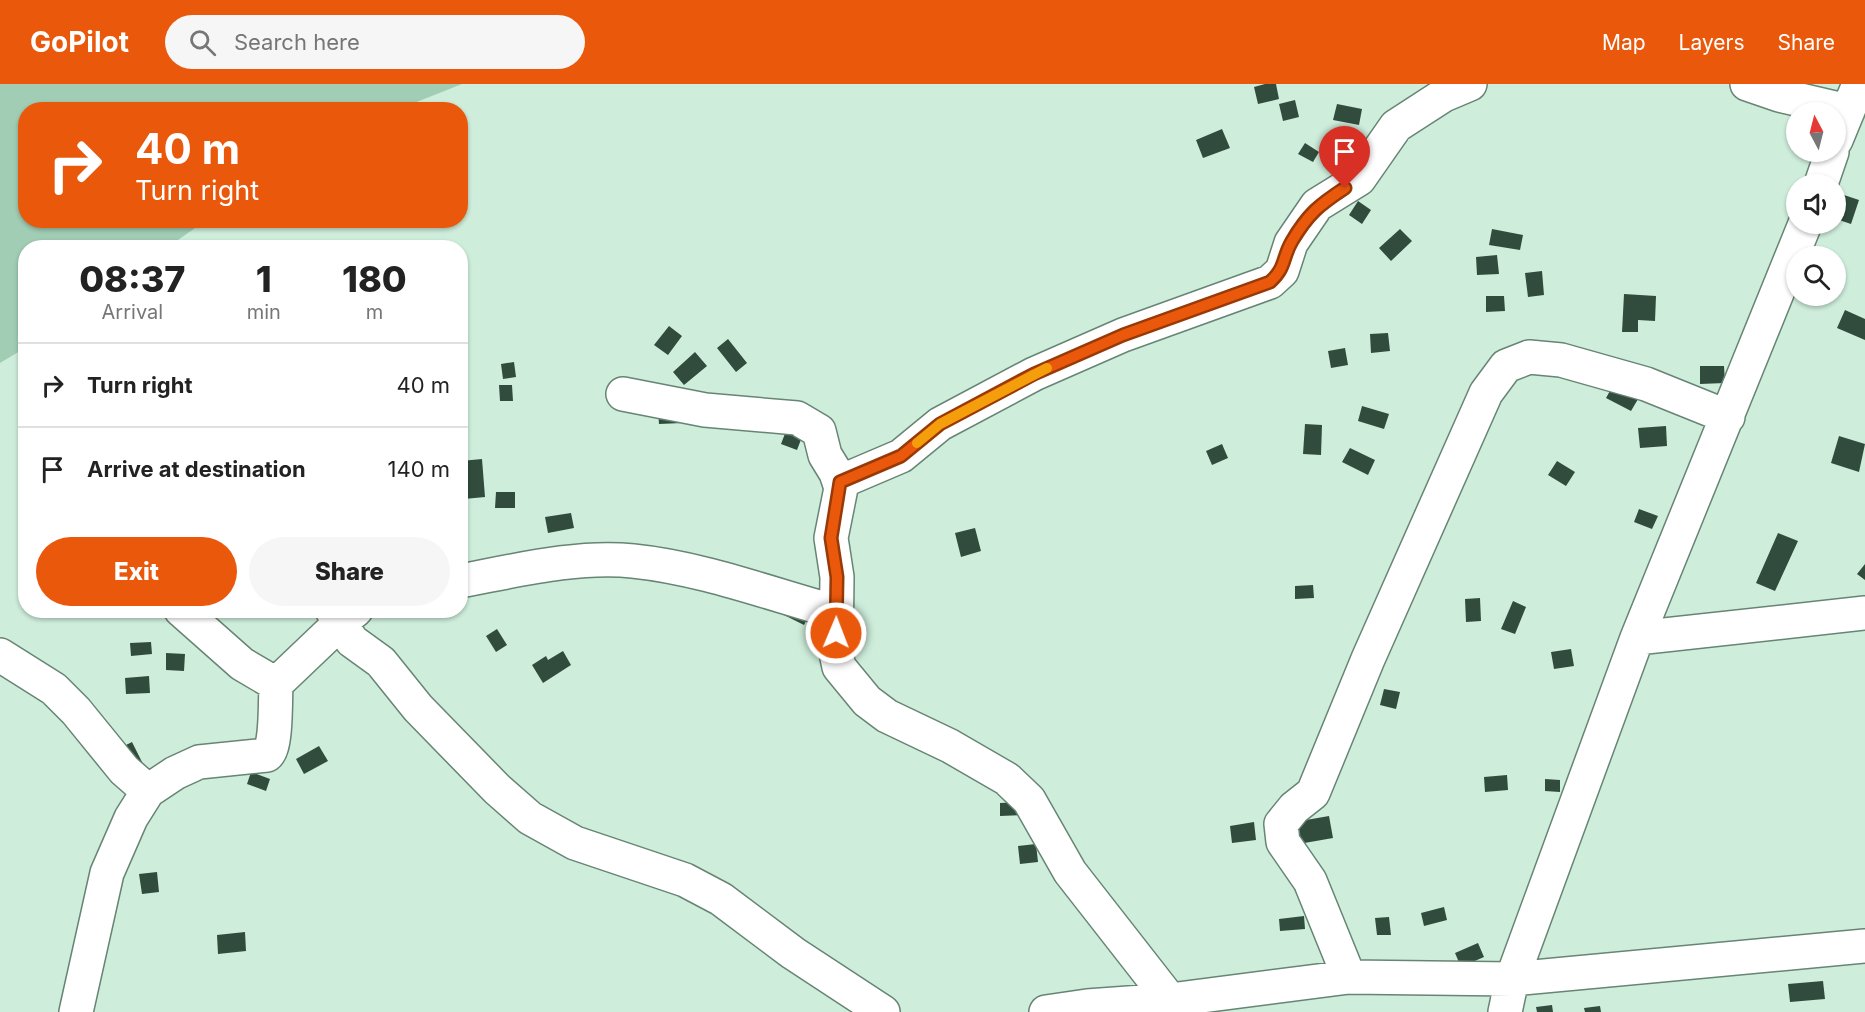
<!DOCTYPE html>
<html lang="en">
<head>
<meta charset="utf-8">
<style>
	body { margin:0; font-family:Inter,sans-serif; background:#f6f6f6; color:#222; height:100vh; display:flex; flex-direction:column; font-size:22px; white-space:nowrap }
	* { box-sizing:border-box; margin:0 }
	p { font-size:20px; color:#767676 }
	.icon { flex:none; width:33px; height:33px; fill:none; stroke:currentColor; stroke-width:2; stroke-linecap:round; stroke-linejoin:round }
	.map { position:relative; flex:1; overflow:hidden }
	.side { position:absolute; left:18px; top:156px; width:450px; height:378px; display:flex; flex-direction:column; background:#fff; border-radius:24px; box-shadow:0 2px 4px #0004 }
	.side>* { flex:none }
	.banner { position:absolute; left:18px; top:18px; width:450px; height:126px; border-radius:24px; box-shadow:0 2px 4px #0004; background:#ea580c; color:#fff; overflow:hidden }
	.needle { width:39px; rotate:353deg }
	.fabs { position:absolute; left:1786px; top:18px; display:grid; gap:12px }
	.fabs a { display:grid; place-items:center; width:60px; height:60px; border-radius:50%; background:#fff; box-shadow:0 2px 4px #0004; font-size:30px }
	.pin { position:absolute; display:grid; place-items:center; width:51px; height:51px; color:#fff; margin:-62px -26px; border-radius:50% 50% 50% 0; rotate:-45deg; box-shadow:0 0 6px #0007 }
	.pin .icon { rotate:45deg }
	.me { position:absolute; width:66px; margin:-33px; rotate:1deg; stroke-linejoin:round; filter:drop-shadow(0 0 4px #0008) }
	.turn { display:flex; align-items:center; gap:21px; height:126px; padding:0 18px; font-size:27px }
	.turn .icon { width:78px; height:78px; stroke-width:2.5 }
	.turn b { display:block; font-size:42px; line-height:51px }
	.eta { display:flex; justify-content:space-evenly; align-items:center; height:102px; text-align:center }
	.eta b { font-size:36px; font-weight:800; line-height:42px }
	.button { display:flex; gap:12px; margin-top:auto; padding:12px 18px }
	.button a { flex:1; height:69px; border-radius:36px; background:#ea580c; color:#fff; font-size:24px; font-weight:800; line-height:69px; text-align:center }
	.button a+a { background:#f6f6f6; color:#222 }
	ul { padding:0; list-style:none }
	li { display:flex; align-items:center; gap:18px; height:84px; padding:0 18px; border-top:2px solid #e0e0e0 }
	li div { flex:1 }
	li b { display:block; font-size:22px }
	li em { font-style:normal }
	header { display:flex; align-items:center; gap:36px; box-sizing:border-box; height:84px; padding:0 30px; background:#ea580c; color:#fff }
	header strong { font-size:28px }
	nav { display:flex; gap:33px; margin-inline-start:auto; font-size:21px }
	.search { width:420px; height:54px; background:#f6f6f6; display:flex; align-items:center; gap:15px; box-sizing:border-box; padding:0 21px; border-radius:33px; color:#767676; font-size:22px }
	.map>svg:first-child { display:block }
	.green { fill:#a0cdb4 }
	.building { fill:#314c3d }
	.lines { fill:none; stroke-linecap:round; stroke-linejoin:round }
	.street-casing { stroke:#678474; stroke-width:36 }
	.street { stroke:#fff; stroke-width:33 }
	.route-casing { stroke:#983908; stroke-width:15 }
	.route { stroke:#ea580c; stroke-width:10 }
	.slow { stroke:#f59e0b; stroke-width:10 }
</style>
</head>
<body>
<header>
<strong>GoPilot</strong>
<div class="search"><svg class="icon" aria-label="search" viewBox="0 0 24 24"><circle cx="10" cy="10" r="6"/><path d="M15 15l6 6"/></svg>Search here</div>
<nav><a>Map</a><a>Layers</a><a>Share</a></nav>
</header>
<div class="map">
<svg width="1865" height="928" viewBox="0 0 1865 928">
	<rect width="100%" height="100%" fill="#ceeddb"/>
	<path class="green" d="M0,0H462L399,25L26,26V136L205,137L168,163L26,164L25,264L0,279Z"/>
	<path class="building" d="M1265,0H1276L1279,15L1258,20L1254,3Z
		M1295,16L1299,33L1283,37L1279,20Z
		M1337,20L1362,25L1359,41L1333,36Z
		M1222,45L1230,64L1203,74L1196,56Z
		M1305,59L1319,68L1313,78L1298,70Z
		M1838,109L1859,116L1851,140L1836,135Z
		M1358,117L1371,126L1362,140L1349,131Z
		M1400,145L1412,157L1391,177L1379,164Z
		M1492,145L1523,151L1520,166L1489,161Z
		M1497,171L1499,190L1477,191L1476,173Z
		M1542,187L1544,211L1528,213L1525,189Z
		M1624,210L1656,212L1655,237L1638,236V248H1622Z
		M1486,212H1504L1505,227L1486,228Z
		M1845,226L1865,235V256L1837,244Z
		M669,242L682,252L668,271L654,261Z
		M1388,249L1390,267L1371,269L1370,250Z
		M728,255L747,279L736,288L717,264Z
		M1345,264L1348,281L1331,284L1328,267Z
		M695,268L707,282L684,301L673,288Z
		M514,278L516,293L503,295L501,280Z
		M1700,282H1724L1725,299L1700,300Z
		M1616,296L1641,310L1631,327L1606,314Z
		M499,301H512L513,317H500Z
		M1362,322L1389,330L1384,345L1358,337Z
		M682,325V339L659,340L658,326Z
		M1305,340L1322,341L1321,371L1303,370Z
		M1666,342L1667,362L1640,364L1638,344Z
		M786,347L802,353L797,366L781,360Z
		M1839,352L1865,360L1859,388L1831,379Z
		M1222,360L1228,374L1212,381L1206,367Z
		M1350,364L1375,376L1368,391L1342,378Z
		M482,375L485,413L464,415L461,377Z
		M1557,377L1575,388L1566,402L1548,391Z
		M496,408H515V424H495Z
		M1639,425L1658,432L1652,445L1634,438Z
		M571,429L574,444L548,449L545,433Z
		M975,444L981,467L961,473L955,449Z
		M1778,449L1798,457L1775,507L1756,499Z
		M1865,480V496L1857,490Z
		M1313,501L1314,514L1295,515V502Z
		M1480,514L1481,537L1466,538L1465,515Z
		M789,516L811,527L804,541L782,530Z
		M1513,517L1526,523L1515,550L1501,545Z
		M497,545L507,561L496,568L486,552Z
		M151,558L152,570L131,572L130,559Z
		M1571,565L1574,582L1554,585L1551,568Z
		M563,567L571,581L543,599L532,581L546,572L548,576Z
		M166,569L185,570L184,587L166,586Z
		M149,592L150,609L126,610L125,594Z
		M1384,605L1400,608L1396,625L1380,621Z
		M132,658L143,680L131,686L120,664Z
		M319,662L328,677L304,690L296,675Z
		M251,688L270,695L266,707L247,700Z
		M1507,691L1508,706L1485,708L1484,693Z
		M1545,695L1560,696V708L1545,707Z
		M1026,718V731L1000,732V719Z
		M1329,732L1333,754L1293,761L1289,739Z
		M1254,738L1256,756L1232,759L1230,742Z
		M1036,760L1038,778L1020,780L1018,762Z
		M157,788L159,808L142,810L139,790Z
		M1444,823L1447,836L1424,842L1421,829Z
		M1304,832L1305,845L1280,847L1279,835Z
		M1389,833L1391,851H1377L1375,834Z
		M245,848L246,867L218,870L217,851Z
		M1478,859L1484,873L1461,883L1455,869Z
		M1823,897L1825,915L1790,918L1788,900Z
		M1552,921L1553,928H1537L1536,923Z
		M1600,922L1601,928H1585L1584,924Z"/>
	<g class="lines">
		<g class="street-casing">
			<path id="street" d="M1747,0L1779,11L1848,27
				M1836,56L1859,0
				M1821,100L1832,68
				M623,310L705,326L797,334L819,347L825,371L836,389L841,404L831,454L837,493L836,569L839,583L867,617L887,632L950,662L1007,695L1029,716L1070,788L1170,916
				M840,398L901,372L940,340L1034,290L1123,251L1270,198L1282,187L1291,159L1317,121L1359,95L1396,42L1444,11L1470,0
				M460,497C514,487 578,471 633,477C702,484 770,510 836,528
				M356,526L340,539L352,557L381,578L418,624L497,705L530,734L575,759L685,796L721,815L793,869L883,928
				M1637,554L1865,529
				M0,571L54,605L76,627L124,686L148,707L131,734L107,789L76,928
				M276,600L340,539L332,526
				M148,707L175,689L199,678L267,671C277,664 275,614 276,600L242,580L181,526
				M1349,893L1310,797L1283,758L1281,740L1294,724L1313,709L1368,575L1486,309L1506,282L1529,273L1561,276L1646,300L1728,333
				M1046,928L1087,922L1170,916L1349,893L1512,895L1865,862
				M1505,928L1512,895L1637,554L1805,140"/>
		</g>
		<use href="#street" class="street"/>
	</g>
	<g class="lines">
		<g class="route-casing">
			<path id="route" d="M836,549L837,493L831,454L840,398L901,372L940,340L1034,290L1123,251L1270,198C1286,184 1282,174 1292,157C1308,130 1319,121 1345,104"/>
		</g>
		<use href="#route" class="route"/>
		<path class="slow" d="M917,359L940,340L1047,284"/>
	</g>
</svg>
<div class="fabs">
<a><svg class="needle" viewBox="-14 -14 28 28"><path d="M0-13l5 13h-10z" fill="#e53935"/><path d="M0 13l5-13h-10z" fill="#767676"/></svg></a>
<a><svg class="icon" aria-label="sound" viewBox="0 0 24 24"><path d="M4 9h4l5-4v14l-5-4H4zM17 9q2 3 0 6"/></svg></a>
<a><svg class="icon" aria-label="search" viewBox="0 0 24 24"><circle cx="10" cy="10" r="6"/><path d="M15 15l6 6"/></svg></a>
</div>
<div class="pin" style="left:1345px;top:104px;background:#d93025"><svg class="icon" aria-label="arrive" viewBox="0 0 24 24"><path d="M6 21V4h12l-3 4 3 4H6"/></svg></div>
<svg class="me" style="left:836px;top:549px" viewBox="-20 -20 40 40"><circle r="17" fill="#ea580c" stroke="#fff" stroke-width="3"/><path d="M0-11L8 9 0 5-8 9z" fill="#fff"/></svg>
<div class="banner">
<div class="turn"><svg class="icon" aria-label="right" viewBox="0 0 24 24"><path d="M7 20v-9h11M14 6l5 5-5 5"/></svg><div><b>40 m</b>Turn right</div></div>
</div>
<section class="side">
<div class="eta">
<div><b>08:37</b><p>Arrival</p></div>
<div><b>1</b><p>min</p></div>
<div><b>180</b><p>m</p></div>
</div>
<ul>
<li><svg class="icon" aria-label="right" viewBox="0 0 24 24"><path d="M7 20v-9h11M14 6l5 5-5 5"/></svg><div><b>Turn right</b></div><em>40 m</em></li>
<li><svg class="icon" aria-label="arrive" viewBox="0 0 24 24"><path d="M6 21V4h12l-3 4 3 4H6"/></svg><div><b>Arrive at destination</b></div><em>140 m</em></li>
</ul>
<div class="button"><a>Exit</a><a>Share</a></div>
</section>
</div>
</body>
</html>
